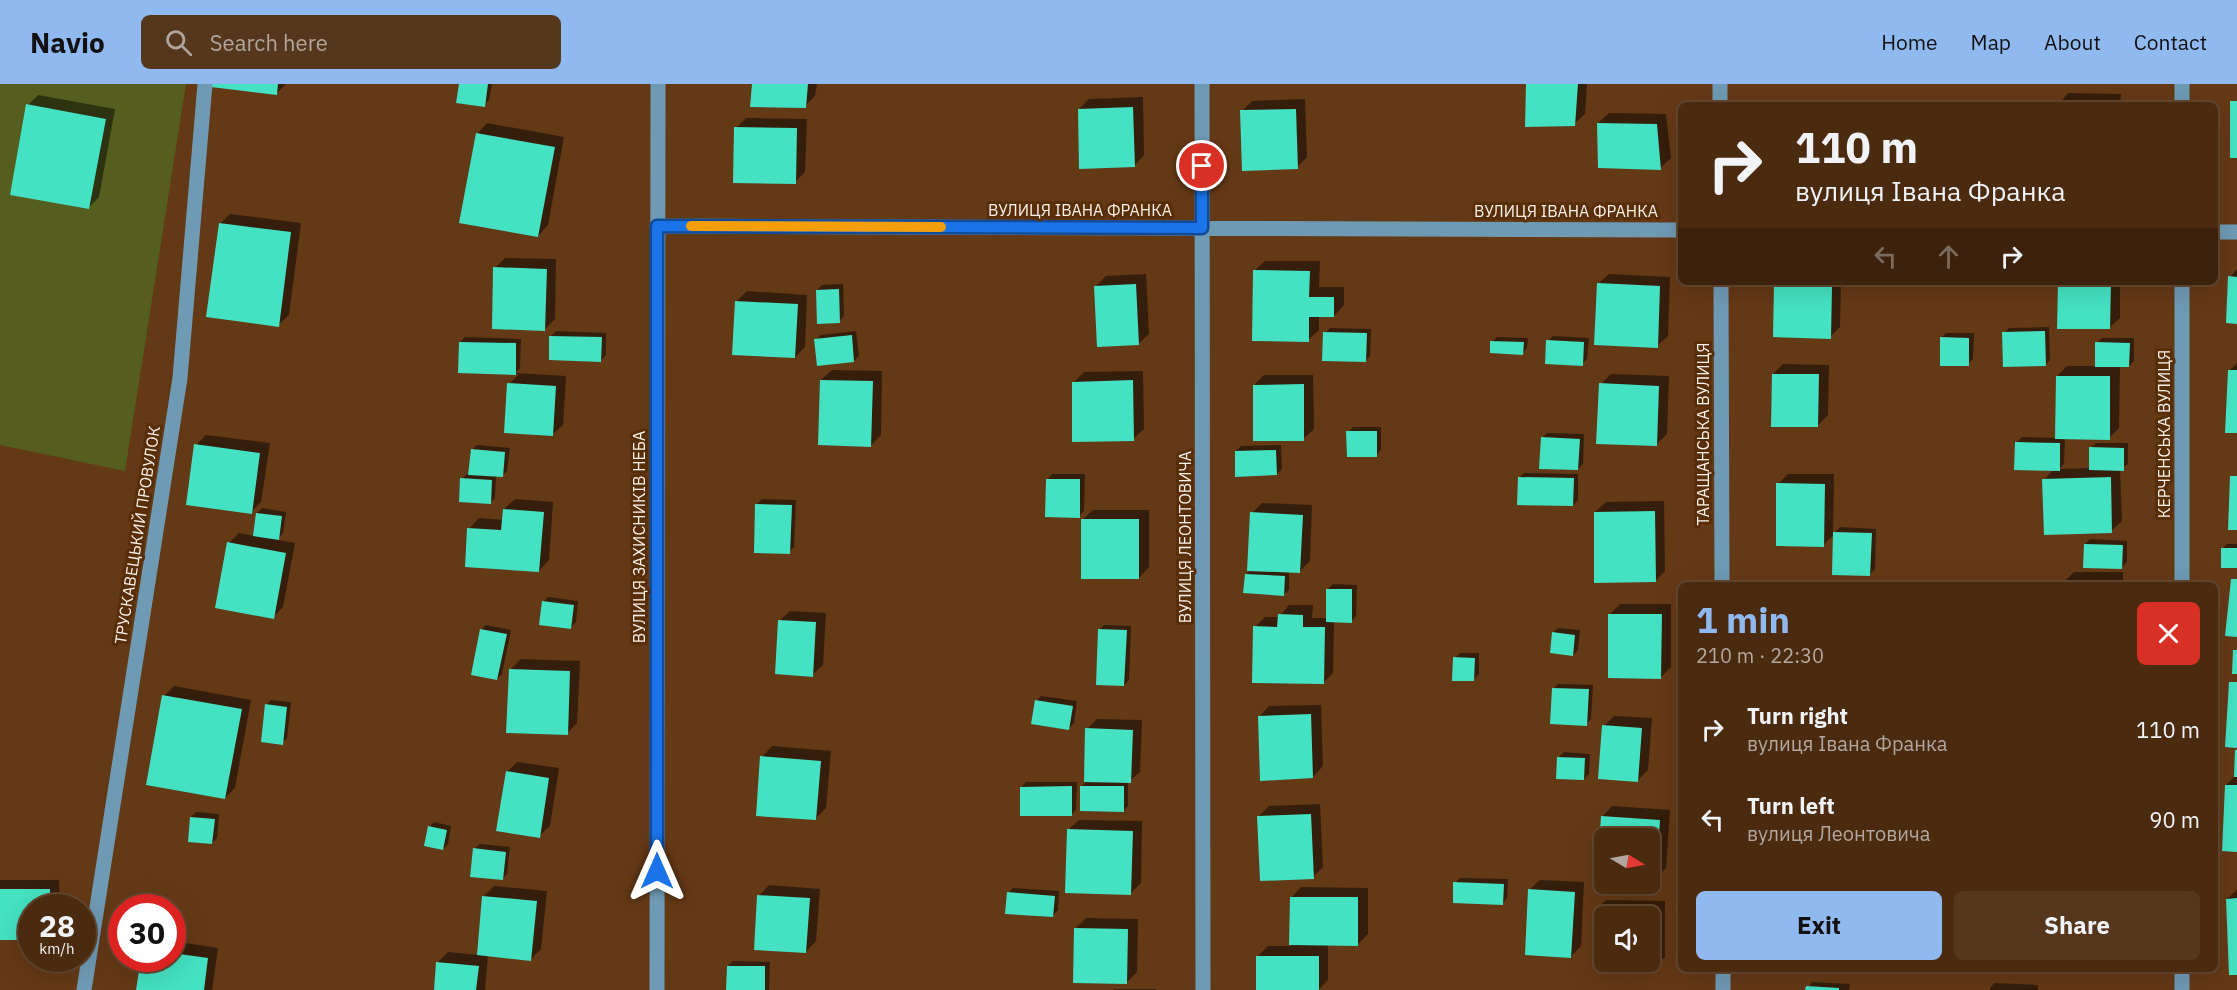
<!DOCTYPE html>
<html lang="en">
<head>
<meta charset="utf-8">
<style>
	body { margin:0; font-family:"IBM Plex Sans",sans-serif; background:#55371e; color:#f1f3f6; height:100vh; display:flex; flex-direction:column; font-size:22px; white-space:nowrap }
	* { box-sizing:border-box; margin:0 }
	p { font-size:20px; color:#b2a79f }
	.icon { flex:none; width:33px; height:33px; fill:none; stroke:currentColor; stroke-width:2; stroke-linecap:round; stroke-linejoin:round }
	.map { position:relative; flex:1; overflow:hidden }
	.details { position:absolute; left:1678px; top:498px; width:540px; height:390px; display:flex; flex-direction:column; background:#4b2b10; border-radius:9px; box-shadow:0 6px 24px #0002,0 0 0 2px #624730 }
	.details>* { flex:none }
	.top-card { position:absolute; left:1678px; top:18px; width:540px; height:183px; border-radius:9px; box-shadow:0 6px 24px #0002,0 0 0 2px #624730; background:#4b2b10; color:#f1f3f6; overflow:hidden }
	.needle { width:39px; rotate:100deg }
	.fabs { position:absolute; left:1594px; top:744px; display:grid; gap:12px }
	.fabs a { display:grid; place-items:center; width:66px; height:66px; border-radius:9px; background:#4b2b10; box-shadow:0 6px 24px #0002,0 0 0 2px #624730; font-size:30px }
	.speed { position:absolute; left:18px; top:810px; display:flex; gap:12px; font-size:30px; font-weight:700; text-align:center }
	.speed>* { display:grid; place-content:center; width:78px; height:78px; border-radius:50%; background:#4b2b10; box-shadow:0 6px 24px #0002,0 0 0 2px #624730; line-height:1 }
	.speed small { font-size:15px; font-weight:400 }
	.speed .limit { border:9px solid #d22; background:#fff; color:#111 }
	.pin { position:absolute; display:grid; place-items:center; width:51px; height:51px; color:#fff; margin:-26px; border:3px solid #fff; border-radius:50%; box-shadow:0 2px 6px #0007 }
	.me { position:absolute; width:66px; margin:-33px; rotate:0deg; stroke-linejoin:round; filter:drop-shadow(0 0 4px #0008) }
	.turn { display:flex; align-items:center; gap:21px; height:126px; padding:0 18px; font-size:27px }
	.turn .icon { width:78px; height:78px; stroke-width:2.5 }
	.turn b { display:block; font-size:42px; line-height:51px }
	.lanes { display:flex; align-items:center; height:57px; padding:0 18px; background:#0003; justify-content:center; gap:30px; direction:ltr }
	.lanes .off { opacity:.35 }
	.round { display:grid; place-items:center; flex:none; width:63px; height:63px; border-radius:9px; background:#55371e }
	.overview { display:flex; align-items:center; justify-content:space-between; height:102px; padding:0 18px }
	h1 { font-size:36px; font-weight:800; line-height:45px; color:#90b9f0 }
	.button { display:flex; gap:12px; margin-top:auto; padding:12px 18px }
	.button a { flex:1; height:69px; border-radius:9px; background:#90b9f0; color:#111; font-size:24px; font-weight:800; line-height:69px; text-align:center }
	.button a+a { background:#55371e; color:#f1f3f6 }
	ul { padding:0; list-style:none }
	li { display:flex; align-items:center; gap:18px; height:90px; padding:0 18px }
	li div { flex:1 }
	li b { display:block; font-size:22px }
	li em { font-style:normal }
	header { display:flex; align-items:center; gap:36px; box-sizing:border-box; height:84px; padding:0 30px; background:#90b9f0; color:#111 }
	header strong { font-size:28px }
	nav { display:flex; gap:33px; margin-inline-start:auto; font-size:21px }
	.search { width:420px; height:54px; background:#55371e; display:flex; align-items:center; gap:15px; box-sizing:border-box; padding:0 21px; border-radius:9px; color:#b2a79f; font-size:22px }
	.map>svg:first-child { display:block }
	.green { fill:#555e1e }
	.shadow { fill:#0007; fill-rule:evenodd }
	.building { fill:#44e1c2; fill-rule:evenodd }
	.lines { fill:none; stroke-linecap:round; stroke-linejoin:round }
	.minor { stroke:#6f9ab4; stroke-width:15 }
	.route-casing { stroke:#114b97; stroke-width:15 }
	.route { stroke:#1a73e8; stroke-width:10 }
	.slow { stroke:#f59e0b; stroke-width:10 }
	.labels { text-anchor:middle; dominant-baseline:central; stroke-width:6; stroke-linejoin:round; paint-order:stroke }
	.street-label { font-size:16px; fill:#fcf1ea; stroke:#582e09 }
</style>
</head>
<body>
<header>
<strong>Navio</strong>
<div class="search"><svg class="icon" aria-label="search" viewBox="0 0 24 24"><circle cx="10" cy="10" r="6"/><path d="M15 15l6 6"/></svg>Search here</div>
<nav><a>Home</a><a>Map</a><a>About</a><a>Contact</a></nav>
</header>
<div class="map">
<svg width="2237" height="906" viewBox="0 0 2237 906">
	<rect width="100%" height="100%" fill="#643916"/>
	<path class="green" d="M0,0H186L125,387L0,361Z"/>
	<path class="shadow" d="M213,0H286L277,9Z
		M461,0H492L489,16L484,21Z
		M753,0H817L815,12L805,22Z
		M1528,0H1587L1585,30L1574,40Z
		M2068,9L2121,10L2120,21H2058Z
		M38,11L115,25L99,113L88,124L28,21Z
		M1143,13L1144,71L1134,82L1079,25L1089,15Z
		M1305,15L1307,73L1297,83L1242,27L1252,17Z
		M1609,29L1666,30L1671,74L1660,84L1598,39Z
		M746,34L807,35L805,88L795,98L736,44Z
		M487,39L564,53L548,141L538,152L477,50Z
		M230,130L301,139L289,231L278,241L220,140Z
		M505,174L556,175L555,235L545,245L495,184Z
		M1265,177H1320L1319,203H1344V221L1334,232L1319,231V246L1308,256L1254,187Z
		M2237,185V238L2230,193Z
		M1146,190L1149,250L1138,260L1095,203L1106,192Z
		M1609,190L1670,193L1668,252L1657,262L1598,200Z
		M1779,198H1841L1840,243L1830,253L1776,201Z
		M2059,198H2120V234L2109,244Z
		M843,200L844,232L839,237L817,206L822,201Z
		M747,207L807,211L805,263L795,273L737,217Z
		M2049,243L2050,276L2045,281L2004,249L2009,244Z
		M1330,244L1371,245L1370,272L1365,277L1325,249Z
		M556,247L606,249V271L601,276L551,252Z
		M856,247L859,272L854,277L816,256L821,251Z
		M1946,249H1974L1973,275L1968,280L1941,254Z
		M1553,252L1589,254L1587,275L1582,280L1548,257Z
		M465,253L521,255L520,284L515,289L566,292L563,341L552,351L509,300L519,290L460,288V258Z
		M1497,253L1528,254L1527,264L1522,269L1492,258Z
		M2102,254H2134V277L2129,282H2120L2119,344L2109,354H2065L2064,380L2059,385L2091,384V364L2096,359H2128V380L2120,385L2122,437L2111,447L2044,396L2054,385L2017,358L2022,353L2057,354V292L2067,282H2097V259Z
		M2237,279V347L2230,286Z
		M1783,280L1829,281L1828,331L1817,342L1773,290Z
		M832,286L882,287L881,351L871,361L821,296Z
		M1143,287L1144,345L1133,355L1074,298L1084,288Z
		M1611,290L1669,292L1667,350L1656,361L1601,300Z
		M1264,291H1313L1314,345L1303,355L1254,301Z
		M1353,343H1381V366L1376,371L1348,348Z
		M1547,349L1584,350L1583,380L1578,385L1542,354Z
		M206,351L270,359L261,418L251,428L196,361Z
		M477,361L510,364L507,387L502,392L496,391L495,414L490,419L462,395L467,390H470L472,366Z
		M1281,361L1282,385L1277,390L1236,367L1241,362Z
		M1524,389L1578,390V416L1573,421L1519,394Z
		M1052,390H1085L1084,427L1079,432L1048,395Z
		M1788,390H1834L1833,450L1840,443L1876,445L1875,485L1870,490L1835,450L1823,461L1778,400Z
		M515,415L553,418L549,476L539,487L469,445L479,434L504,436V425Z
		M762,415L796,416L794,463L789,468L757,420Z
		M1664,417L1665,487L1655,497L1595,428L1606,418Z
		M1262,419L1312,421L1310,477L1299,488L1289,487V506L1284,510L1246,491L1251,485L1252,429Z
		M262,424L286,428L283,449L277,456L295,459L283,523L273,533L229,459L239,449L255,452L257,429Z
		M1093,426H1149V483L1139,494L1082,436Z
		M2090,455L2127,457V478L2122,483L2085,460Z
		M2227,460H2237V483L2222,465Z
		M2074,488H2123V501H2064V498Z
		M1333,500L1357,501L1356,532L1351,537H1334L1333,589L1323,599L1255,543L1265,533H1279L1289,521H1313L1312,534H1327L1328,505Z
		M548,513L578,517L576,538L571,543L543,518Z
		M1620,520H1671V583L1661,593L1610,530Z
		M790,527L826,529L823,581L812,591L779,537Z
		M486,541L511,546L502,590L497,595L481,546Z
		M1104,541L1131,542L1129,596L1124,601L1099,546Z
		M1558,544L1580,546L1578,566L1573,571L1553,548Z
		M1460,569H1479V590L1474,595L1455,574Z
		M521,575L580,577L577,639L567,649L511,585Z
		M1558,600L1593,601L1591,635L1586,640L1553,605Z
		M174,602L251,616L235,704L225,714L164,612Z
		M1041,612L1077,617L1074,639L1069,644L1036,617Z
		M271,616L291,618L287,654L282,659L266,621Z
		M1321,621L1323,682L1313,693L1259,633L1269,622Z
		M1614,632L1652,634L1648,686L1638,696L1604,642Z
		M1097,635L1142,636L1140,688L1128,698V722L1123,727L1081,703L1086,698L1087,645Z
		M772,662L831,667L826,724L816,734L762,673Z
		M1564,668L1590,670L1589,690L1584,695L1559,673Z
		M2237,668V767L2226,701L2235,692Z
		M517,678L559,684L550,742L539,752L507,688Z
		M1026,698H1077L1076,726L1071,731L1021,703Z
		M1320,720L1323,783L1313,793L1259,732L1269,722Z
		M1612,722L1670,726L1666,784L1656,794L1650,793V754H1605V791L1602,733Z
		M196,728L219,730L217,754L212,759L191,733Z
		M1079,736L1142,737L1141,799L1130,810L1068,746Z
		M434,738L451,742L448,760L443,765L429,743Z
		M480,760L510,763L507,790L502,795L475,764Z
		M1460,794L1508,795L1507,814L1503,819L1455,799Z
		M0,796H59L60,824H32L0,855Z
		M1540,796L1584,798L1581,862L1570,873L1529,806Z
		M769,801L820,805L816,857L806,868L759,812Z
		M494,802L547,807L541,865L531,875L488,871L485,906H435L438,878L448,868L478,871L484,812Z
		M1301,803L1368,804V850L1358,860H1328V896L1318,906L1257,873L1268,862H1291V814Z
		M1013,804L1059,807L1058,826L1053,831L1008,809Z
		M2237,806V889L2227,815Z
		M1606,816L1665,817V873L1654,883L1594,882L1595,826ZM1605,832H1650V878H1605Z
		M1086,834L1138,835L1137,888L1126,899L1076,844Z
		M172,857L218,864L212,906H138L172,874Z
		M733,877L770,878L769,906H728V882Z
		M1812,898L1850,900L1849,906H1807Z
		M1994,899L2038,901V906H1989Z
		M1115,905H1156V906H1113Z"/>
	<path class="building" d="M211,0H278L277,11L211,3Z
		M459,0H488L485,23L456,19Z
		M752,0H808L806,24L750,23Z
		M1526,0H1578L1575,42L1525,43Z
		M2230,17H2237V74H2230Z
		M26,20L106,35L89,125L10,111Z
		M1133,23L1135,83L1079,85L1078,25Z
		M1296,25L1298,85L1242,87L1240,26Z
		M1597,39L1657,40L1661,86L1598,84Z
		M734,43L797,44L796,100L733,99Z
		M476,49L555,63L538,153L459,139Z
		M219,139L291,148L279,243L206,233Z
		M493,183L547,185L545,247L492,245Z
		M1253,186L1310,187L1309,213H1334V233H1309V258L1252,257Z
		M2228,192L2237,193V240L2226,239Z
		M2058,198H2111L2110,245H2057Z
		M1597,199L1660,202L1658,264L1594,261Z
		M1136,200L1139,261L1097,263L1094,202Z
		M1774,200L1832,202L1831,255L1773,253Z
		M839,205L840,239L817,240L816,206Z
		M735,217L798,220L795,274L732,271Z
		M2045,247L2046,282L2003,283L2002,248Z
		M1323,248L1367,249L1366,278L1322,277Z
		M852,251L854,278L817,282L814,255Z
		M549,252L602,253L601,278L549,276Z
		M1940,253L1969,254V282H1940Z
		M1546,256L1584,258L1583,282L1545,280Z
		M1490,257L1524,258L1523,271L1490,269Z
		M459,258L516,259V291L458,289Z
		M2095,258L2130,259L2129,283H2095Z
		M2228,286H2237V349H2225Z
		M1772,290H1819L1818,343H1771Z
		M2056,292H2110V356L2055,355Z
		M820,296L873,297L871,363L818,361Z
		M1133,296L1134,357L1072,358V298Z
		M507,299L556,302L553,352L504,349Z
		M1599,299L1659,302L1657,362L1596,360Z
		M1304,300V357H1253V301Z
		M1346,347H1377V373H1347Z
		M1541,353L1580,355L1578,386L1539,385Z
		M2015,358L2060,359V387L2014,386Z
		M194,360L260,369L252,430L186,421Z
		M2089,363L2124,364V387L2089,386Z
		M471,365L505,368L503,393L468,391Z
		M1276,366L1277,391L1235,393V367Z
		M2230,392H2237V446H2228Z
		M1518,393L1574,394L1573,422L1517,421Z
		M2111,393L2112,449L2044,451L2042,395Z
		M460,394L492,396L491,420L459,418Z
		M1046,395H1080V434L1045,433Z
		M1776,399L1825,400L1824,463L1776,462Z
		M755,420L792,421L790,470L754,469Z
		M503,425L544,428L539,488L465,483L467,444L501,446Z
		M1655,427L1656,498L1594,499V428Z
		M1250,428L1303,431L1300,489L1247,487Z
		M256,429L282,432L279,456L253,452Z
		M1081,435H1139V495H1081Z
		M1833,448L1872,449L1870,492L1832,491Z
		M227,458L286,469L274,535L215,524Z
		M2084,460L2123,461L2122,485L2083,484Z
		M2221,464H2237V484H2221Z
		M1245,490L1285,492L1284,512L1243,509Z
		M2231,495H2237V553L2225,552Z
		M2062,497H2113V501H2062Z
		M1326,505H1352V539L1326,538Z
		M542,517L574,521L571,545L539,541Z
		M1278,530L1303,531V543H1325L1324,600L1252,599L1253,542L1277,543Z
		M1608,530H1662L1661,595L1608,594Z
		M778,536L816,538L813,593L775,590Z
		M480,545L507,550L497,596L471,591Z
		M1098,545L1127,546L1124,602L1096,601Z
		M1552,548L1575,551L1573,572L1550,569Z
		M2233,566H2237V590H2232Z
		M1453,573L1475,574L1474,597H1452Z
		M509,585L570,587L568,651L506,649Z
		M2229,598H2237V664L2225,663Z
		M1552,604L1589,605L1587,642L1550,640Z
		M162,611L242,625L225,715L146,701Z
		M1035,616L1073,622L1069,646L1031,640Z
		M265,620L287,623L283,661L261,658Z
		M1311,630L1313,694L1260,697L1258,632Z
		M1602,641L1642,644L1638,698L1598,695Z
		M1085,644L1133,646L1131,699L1084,698Z
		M2235,666H2237V693H2234Z
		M760,672L821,677L816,736L756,732Z
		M1557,673L1585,674L1584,696L1556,695Z
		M506,687L549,694L540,754L496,747Z
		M2225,701H2237V768L2222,767Z
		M1072,702V732H1020V703Z
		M1080,702H1124V728L1080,727Z
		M1311,730L1314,795L1260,797L1257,732Z
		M1601,732L1660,736L1656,795H1650V754H1605V792H1597Z
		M190,733L215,735L212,760L188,758Z
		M428,742L447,746L443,766L424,762Z
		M1067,745L1133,747L1131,811L1065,809Z
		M473,764L506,768L503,796L470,793Z
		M1453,798L1504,800L1503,821L1453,819Z
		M0,805H50V824H32V856H0Z
		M1528,805L1575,808L1571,874L1525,871Z
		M1007,808L1055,812L1053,833L1005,830Z
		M757,811L810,814L806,869L754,866Z
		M482,812L537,817L531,877L477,871Z
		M1290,813H1358V862L1289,861Z
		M2237,814V891H2229L2226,815Z
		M1594,825L1656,826L1655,885L1593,883ZM1605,832H1650V878H1605Z
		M1074,844L1128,845L1127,900L1073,899Z
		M172,869L208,874L204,906H136L141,874H172Z
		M1256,872H1319V906H1256Z
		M436,878L479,882L476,906H434Z
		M727,882H765V906H726Z
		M1806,902L1839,904V906H1805Z"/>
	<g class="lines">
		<path class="minor" d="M1202,0L1203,906
			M1720,0V21
			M2182,0V21
			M657,142L1682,146
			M2216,148H2237
			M1721,198L1722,501
			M2182,198V501
			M1723,885V906
			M2182,885V906
			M84,906L180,294L205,0
			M657,906L658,0"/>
	</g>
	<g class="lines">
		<g class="route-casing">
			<path id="route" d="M657,787V142L1202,144V82"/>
		</g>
		<use href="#route" class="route"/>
		<path class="slow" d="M691,142L941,143"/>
	</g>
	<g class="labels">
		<g class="street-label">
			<text x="1080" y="126">ВУЛИЦЯ ІВАНА ФРАНКА</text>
			<text x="1566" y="127">ВУЛИЦЯ ІВАНА ФРАНКА</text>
			<text transform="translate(1703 350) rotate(-90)">ТАРАЩАНСЬКА ВУЛИЦЯ</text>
			<text transform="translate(2164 350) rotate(-90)">КЕРЧЕНСЬКА ВУЛИЦЯ</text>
			<text transform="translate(137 451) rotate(-81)">ТРУСКАВЕЦЬКИЙ ПРОВУЛОК</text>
			<text transform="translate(639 453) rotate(-90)">ВУЛИЦЯ ЗАХИСНИКІВ НЕБА</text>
			<text transform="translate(1185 453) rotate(-90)">ВУЛИЦЯ ЛЕОНТОВИЧА</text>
		</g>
	</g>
</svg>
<div class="fabs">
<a><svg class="needle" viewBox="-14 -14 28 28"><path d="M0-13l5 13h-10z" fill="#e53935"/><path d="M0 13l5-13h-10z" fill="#b2a79f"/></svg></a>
<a><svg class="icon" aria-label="sound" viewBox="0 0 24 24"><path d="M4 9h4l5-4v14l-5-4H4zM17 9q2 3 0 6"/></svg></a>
</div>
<div class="speed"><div>28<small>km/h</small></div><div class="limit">30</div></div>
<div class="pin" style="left:1202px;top:82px;background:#d93025"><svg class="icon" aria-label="arrive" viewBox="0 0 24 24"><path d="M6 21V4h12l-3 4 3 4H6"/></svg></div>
<svg class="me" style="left:657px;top:787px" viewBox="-20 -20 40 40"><path d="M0-17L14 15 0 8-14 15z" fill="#1a73e8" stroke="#fff" stroke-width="4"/></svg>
<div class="top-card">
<div class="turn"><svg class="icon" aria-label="right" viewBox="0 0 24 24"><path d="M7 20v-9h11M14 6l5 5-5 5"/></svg><div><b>110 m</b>вулиця Івана Франка</div></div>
<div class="lanes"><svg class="icon off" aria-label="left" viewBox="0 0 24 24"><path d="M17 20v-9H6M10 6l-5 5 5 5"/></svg><svg class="icon off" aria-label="ahead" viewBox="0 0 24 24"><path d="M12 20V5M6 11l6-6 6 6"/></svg><svg class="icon" aria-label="right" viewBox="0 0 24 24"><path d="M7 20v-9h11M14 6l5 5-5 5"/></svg></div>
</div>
<section class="details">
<div class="overview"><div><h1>1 min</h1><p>210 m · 22:30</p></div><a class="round" style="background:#d93025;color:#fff"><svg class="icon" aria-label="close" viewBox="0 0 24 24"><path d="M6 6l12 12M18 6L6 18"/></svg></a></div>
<ul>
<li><svg class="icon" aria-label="right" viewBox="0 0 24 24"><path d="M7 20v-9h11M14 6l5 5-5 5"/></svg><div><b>Turn right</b><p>вулиця Івана Франка</p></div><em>110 m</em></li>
<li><svg class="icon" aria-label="left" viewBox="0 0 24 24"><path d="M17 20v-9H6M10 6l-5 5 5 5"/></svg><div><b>Turn left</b><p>вулиця Леонтовича</p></div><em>90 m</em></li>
</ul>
<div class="button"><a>Exit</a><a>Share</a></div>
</section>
</div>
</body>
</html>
